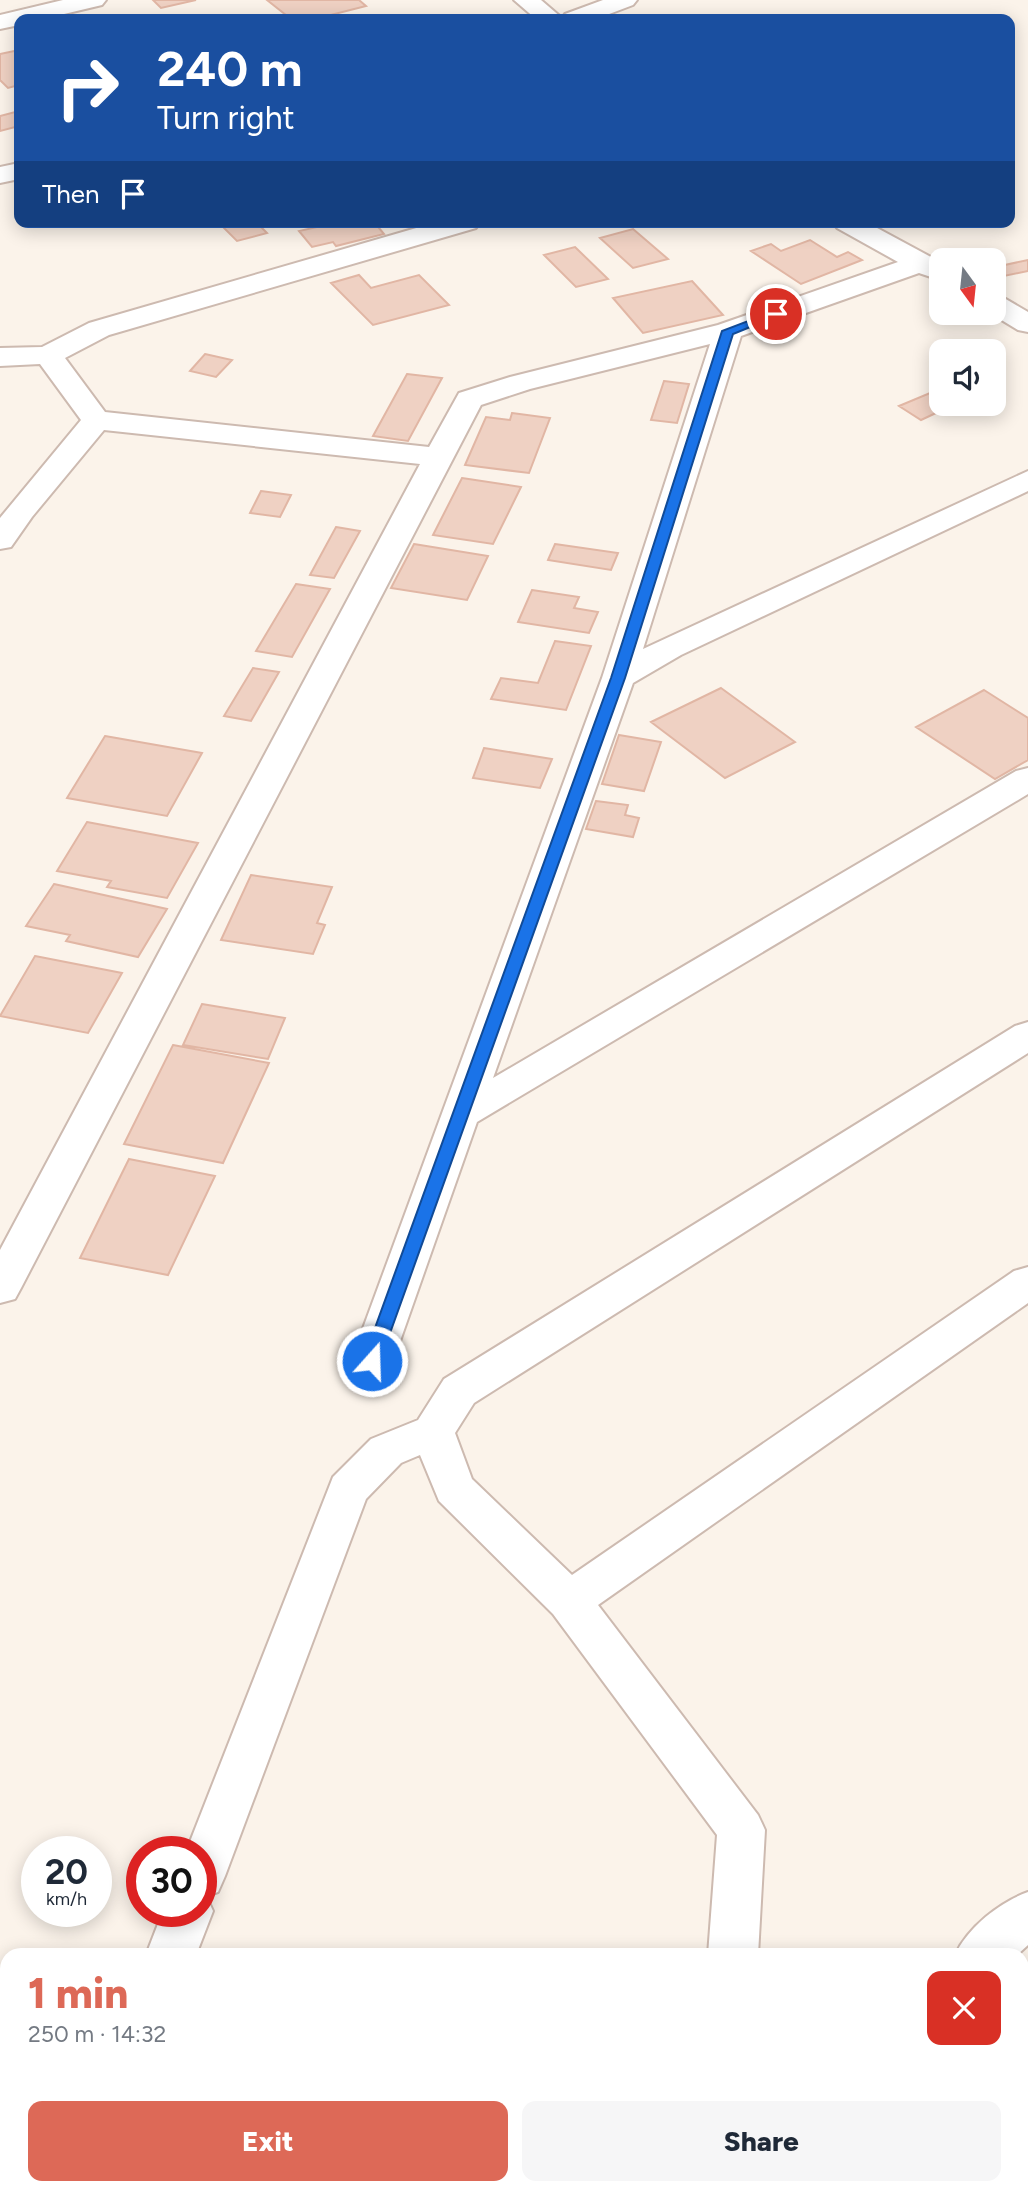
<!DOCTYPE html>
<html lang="en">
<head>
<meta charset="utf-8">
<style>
	body { margin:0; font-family:Figtree,sans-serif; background:#f6f6f7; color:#1f2937; height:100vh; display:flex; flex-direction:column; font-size:26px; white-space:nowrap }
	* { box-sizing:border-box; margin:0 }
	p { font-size:23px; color:#747a83 }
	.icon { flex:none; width:38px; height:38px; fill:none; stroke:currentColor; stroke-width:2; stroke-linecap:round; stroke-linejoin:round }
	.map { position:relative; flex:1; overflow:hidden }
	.drawer { position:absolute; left:0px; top:1948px; width:1029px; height:247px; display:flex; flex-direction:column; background:#fff; border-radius:21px 21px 0 0; box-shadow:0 4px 18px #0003 }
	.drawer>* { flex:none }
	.banner { position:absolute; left:14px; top:14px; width:1001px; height:214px; border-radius:14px; box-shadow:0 4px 18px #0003; background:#1a4fa0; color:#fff; overflow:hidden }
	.needle { width:46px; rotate:165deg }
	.controls { position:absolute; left:929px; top:248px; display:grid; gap:14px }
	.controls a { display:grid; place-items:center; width:77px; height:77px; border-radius:14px; background:#fff; box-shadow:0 4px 18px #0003; font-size:35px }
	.speed { position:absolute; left:21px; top:1836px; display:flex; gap:14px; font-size:35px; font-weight:700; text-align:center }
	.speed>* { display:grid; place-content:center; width:91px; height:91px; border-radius:50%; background:#fff; box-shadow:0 4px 18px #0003; line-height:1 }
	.speed small { font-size:18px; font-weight:400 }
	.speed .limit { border:10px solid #d22; background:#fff; color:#111 }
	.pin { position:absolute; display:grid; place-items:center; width:60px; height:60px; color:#fff; margin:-30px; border:4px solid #fff; border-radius:50%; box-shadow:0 2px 7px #0007 }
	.me { position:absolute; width:77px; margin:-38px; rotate:20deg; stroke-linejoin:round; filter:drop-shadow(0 0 5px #0008) }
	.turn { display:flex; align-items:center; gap:24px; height:147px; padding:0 28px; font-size:32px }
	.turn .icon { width:91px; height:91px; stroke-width:2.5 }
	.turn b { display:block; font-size:49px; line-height:60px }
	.then { display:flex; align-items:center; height:66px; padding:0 28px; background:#0003; gap:14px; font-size:26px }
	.round { display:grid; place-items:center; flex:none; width:74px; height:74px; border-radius:14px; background:#f6f6f7 }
	.summary { display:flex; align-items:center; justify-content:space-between; height:119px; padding:0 28px }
	h1 { font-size:42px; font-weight:800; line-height:52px; color:#dd6957 }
	.cta { display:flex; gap:14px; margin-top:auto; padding:14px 28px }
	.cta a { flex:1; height:80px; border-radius:14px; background:#dd6957; color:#fff; font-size:28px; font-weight:800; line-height:80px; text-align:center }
	.cta a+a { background:#f6f6f7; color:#1f2937 }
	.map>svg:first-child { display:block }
	.building { fill:#efd1c3; stroke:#e1b6a4; stroke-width:2 }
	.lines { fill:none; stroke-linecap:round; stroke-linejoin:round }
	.minor-casing { stroke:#cdbab0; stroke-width:4 }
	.minor { fill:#fff; fill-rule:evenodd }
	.route { fill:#1a73e8; stroke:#114b97; stroke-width:2 }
</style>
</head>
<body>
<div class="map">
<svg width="1028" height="2193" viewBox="0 0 1028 2193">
	<rect width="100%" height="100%" fill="#fbf3ea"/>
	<path class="building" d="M153,0H196L161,8Z
		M267,0H359L366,6L315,19H291Z
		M19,50V85L8,88L0,80V54Z
		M19,111V126L0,131V116Z
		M218,222H256L267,233L237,241Z
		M339,222H374L384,234L336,246L333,242L312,247L299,231Z
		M633,229L668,259L633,268L600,238Z
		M810,240L837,257L848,252L862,260L801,284L751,251L771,244L781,251Z
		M575,247L608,279L576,287L544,255Z
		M1028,260V271L1004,276L995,267Z
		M359,275L371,288L419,275L449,305L373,325L331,283Z
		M692,281L723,315L643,333L613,298Z
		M205,354L232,360L216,377L190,371Z
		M407,374L442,378L408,441L373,436Z
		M664,381L689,384L677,423L651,420Z
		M942,388V404H955L921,420L899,406Z
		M512,413L550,418L529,473L465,465L486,417L510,420Z
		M462,478L521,487L493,544L433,535Z
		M261,491L291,495L280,517L250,513Z
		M336,527L360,531L334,578L310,575Z
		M414,544L488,556L467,600L391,588Z
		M555,544L618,553L611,570L548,560Z
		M296,584L330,589L292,657L256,651Z
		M532,590L579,597L574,608L598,612L589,633L518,622Z
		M555,641L591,646L566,710L491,699L501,678L538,683Z
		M253,668L279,672L251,721L224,716Z
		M721,688L795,742L725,778L651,722Z
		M984,690L1028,718V760L995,779L916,727Z
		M619,735L661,742L644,791L602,784Z
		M105,736L202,753L167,816L67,798Z
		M484,748L552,759L540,788L473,778Z
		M596,801L628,805L625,815L639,818L633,837L586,829Z
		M87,822L198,843L167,898L107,887L111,881L57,871Z
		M251,875L332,887L317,923L325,925L313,954L221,940Z
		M54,884L167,909L138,957L66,941L70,935L26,926Z
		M35,956L122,973L88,1033L0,1016Z
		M202,1004L285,1018L268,1059L183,1045Z
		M173,1045L269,1063L223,1163L124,1144Z
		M129,1159L215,1176L168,1275L80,1258Z
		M1022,2056L1028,2057V2180L1022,2179Z
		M0,2160L7,2162V2188H24L21,2193H0Z"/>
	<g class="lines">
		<g class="minor-casing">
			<path id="minor" d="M63,0H106L102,5L43,19H19V25L0,29V15Z
				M514,0H541L562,18L565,14L603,0H637L633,5L596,19H536Z
				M19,163V179L0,183V167Z
				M437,222H480L476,228L109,335L65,358L105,412L429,447L459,393L510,377L718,325L898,262L837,228L833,222H866L942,263V276L934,278L919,273L741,336L643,649L1028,471V491L681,655L633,683L493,1078L1016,771L1028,768V794L477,1122L393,1361L387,1372L372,1377L357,1372L351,1361L602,678L710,344L530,389L481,405L21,1288L15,1299L0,1303V1250L420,464L104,430L32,517L11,547L0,549V518L81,420L40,364L0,366V348L42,347L89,323Z
				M994,296L1004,298L1028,312V332L1018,330L990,313H994Z
				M1028,1022V1053L474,1403L455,1433L472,1479L572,1575L1014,1271L1028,1267V1303L598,1605L758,1815L765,1830L758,1955H708L717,1835L553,1614L439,1501L420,1455L401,1463L366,1499L225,1876L218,1892L206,1896L213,1911L196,1955H146L163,1911H201V1852H186L333,1477L371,1439L418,1420L444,1379L1015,1026Z
				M1028,1892V1945L1017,1955H955C968,1927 1000,1902 1028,1892Z
				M56,2188H110L108,2193H54Z
				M675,2188H733L730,2193H672Z"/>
		</g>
		<use href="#minor" class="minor"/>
	</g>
	<path class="route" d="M772,312L782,314L733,334L625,678L380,1361L378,1366H365L363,1361L611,678L722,331Z"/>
</svg>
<div class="controls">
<a><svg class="needle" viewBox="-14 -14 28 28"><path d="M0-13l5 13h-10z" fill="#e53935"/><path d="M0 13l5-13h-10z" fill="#747a83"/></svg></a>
<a><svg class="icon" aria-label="sound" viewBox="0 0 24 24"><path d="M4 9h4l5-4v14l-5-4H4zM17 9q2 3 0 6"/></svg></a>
</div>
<div class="speed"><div>20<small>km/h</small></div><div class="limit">30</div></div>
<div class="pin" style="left:776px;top:314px;background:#d93025"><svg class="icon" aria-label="arrive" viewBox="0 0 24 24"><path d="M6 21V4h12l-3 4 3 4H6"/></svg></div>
<svg class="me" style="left:372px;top:1361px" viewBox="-20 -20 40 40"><circle r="17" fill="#1a73e8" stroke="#fff" stroke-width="3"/><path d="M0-11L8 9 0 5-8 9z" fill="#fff"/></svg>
<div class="banner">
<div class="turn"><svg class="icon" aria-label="right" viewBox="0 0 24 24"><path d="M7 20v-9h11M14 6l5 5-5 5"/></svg><div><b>240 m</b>Turn right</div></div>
<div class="then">Then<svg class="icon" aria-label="arrive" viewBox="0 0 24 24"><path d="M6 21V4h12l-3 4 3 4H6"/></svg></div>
</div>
<section class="drawer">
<div class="summary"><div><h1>1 min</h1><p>250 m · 14:32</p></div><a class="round" style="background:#d93025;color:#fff"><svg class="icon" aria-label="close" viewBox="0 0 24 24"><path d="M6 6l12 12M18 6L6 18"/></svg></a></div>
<div class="cta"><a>Exit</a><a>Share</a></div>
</section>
</div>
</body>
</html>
